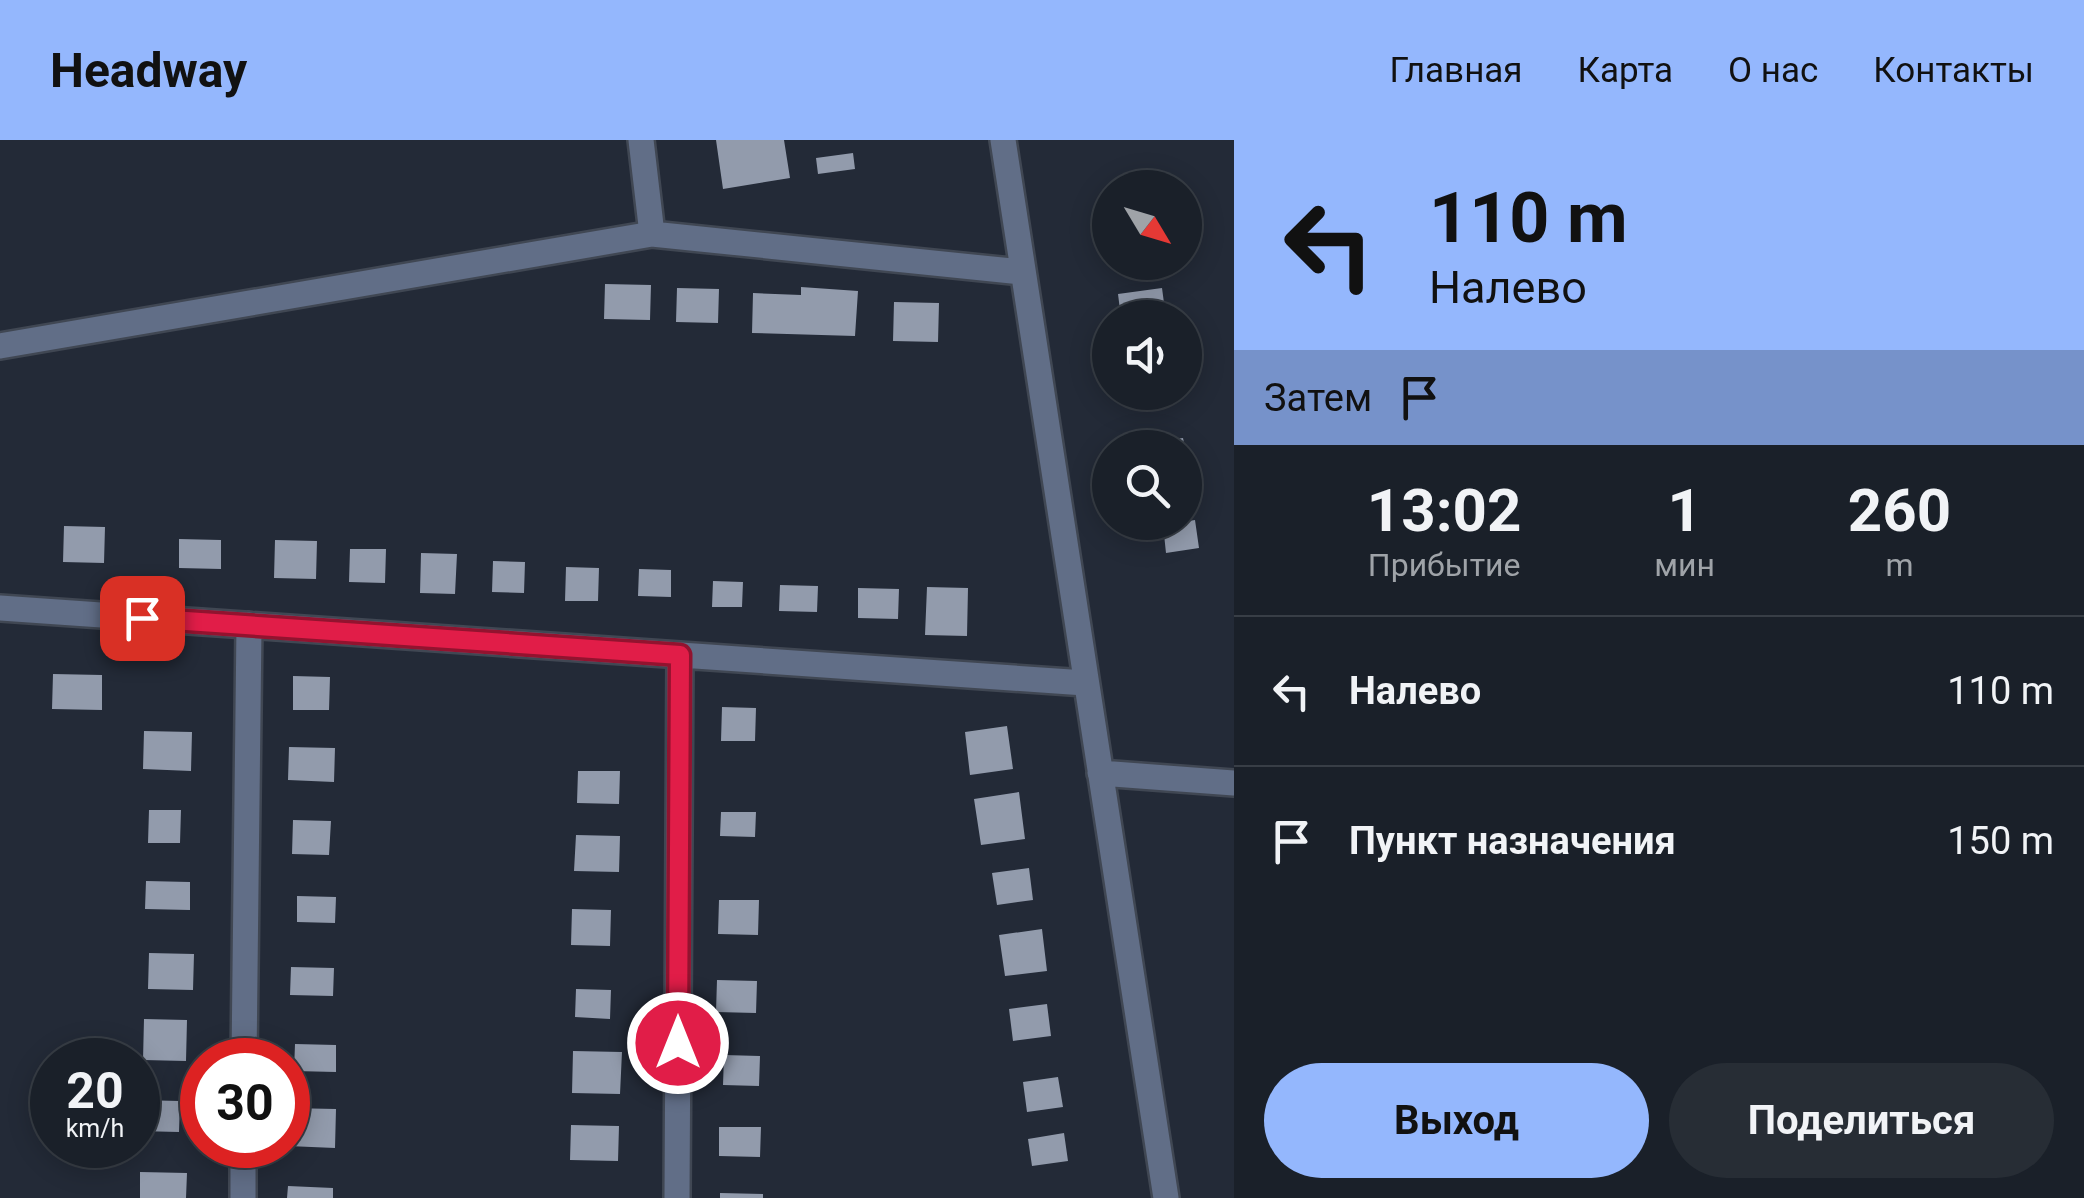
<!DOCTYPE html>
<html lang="ru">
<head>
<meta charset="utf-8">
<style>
	body { margin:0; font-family:Roboto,sans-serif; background:#272d35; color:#f1f3f6; height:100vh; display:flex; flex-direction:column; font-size:38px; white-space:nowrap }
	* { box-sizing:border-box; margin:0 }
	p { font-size:32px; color:#9fa3a8 }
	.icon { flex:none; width:55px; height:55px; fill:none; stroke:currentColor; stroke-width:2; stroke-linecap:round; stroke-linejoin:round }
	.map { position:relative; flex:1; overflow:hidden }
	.details { display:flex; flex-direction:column; background:#1a2029; width:850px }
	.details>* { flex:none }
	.hud { background:#94b7fd; color:#111; overflow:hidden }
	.needle { width:65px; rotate:128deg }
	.buttons { position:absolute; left:1092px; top:30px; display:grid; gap:20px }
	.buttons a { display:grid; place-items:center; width:110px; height:110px; border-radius:50%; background:#1a2029; box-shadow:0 5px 25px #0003,0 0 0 2px #383e46; font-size:50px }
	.speed { position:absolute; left:30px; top:898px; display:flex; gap:20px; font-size:50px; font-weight:700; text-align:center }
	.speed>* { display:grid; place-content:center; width:130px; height:130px; border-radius:50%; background:#1a2029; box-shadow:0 5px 25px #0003,0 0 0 2px #383e46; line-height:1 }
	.speed small { font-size:25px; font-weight:400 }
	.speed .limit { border:15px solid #d22; background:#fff; color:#111 }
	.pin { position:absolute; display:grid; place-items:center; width:85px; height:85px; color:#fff; margin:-42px; border-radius:20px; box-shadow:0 5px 15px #0006 }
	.me { position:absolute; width:110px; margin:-55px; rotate:0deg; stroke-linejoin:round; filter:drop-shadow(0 0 8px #0008) }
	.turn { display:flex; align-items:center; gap:35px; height:210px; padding:0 30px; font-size:45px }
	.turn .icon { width:130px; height:130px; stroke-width:2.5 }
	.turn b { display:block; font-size:70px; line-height:85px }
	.then { display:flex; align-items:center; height:95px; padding:0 30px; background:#0003; gap:20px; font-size:38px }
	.eta { display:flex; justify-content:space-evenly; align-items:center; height:170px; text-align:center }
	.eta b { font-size:60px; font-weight:700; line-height:70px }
	.action { display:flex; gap:20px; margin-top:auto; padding:20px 30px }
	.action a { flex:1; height:115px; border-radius:60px; background:#94b7fd; color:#111; font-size:40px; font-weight:700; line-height:115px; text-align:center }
	.action a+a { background:#272d35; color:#f1f3f6 }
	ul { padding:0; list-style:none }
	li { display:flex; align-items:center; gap:30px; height:150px; padding:0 30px; border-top:2px solid #383e46 }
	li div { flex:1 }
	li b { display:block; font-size:38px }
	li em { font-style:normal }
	header { display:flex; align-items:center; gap:60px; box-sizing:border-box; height:140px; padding:0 50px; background:#94b7fd; color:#111 }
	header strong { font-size:48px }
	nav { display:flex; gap:55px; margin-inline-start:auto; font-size:35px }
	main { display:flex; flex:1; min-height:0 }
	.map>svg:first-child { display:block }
	.building { fill:#929bac }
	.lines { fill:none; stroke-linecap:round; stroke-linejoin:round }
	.minor-casing { stroke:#404753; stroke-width:30 }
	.minor { stroke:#616e87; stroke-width:25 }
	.route-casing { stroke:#92132f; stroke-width:25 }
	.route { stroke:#e11d48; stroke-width:18 }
</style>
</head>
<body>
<header>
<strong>Headway</strong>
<nav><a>Главная</a><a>Карта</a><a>О нас</a><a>Контакты</a></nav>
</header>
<main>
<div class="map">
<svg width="1234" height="1058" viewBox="0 0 1234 1058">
	<rect width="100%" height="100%" fill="#232a37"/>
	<path class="building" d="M716,0H784L790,38L723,49Z
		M853,13L855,29L818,34L816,18Z
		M605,144L651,145L650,180L604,179Z
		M801,147L858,151L855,196L752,193L753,153L801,155Z
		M677,148L719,149L718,183L676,182Z
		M1162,148L1166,178H1121L1118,154Z
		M894,162L939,163L938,202L893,201Z
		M1138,252H1175L1176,256L1139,262Z
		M1183,298L1185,308H1145V303Z
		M1195,380L1199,408L1166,413L1163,385Z
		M64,386L105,387L104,423L63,422Z
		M179,399L221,400V429L179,428Z
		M275,400L317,401L316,439L274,438Z
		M350,409H386L385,443L349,442Z
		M421,413L457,414L455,454L420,453Z
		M493,421L525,422L524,453L492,452Z
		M566,427L599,428L598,461H565Z
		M639,429L671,430V457L638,456Z
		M713,441L743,442L742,467H712Z
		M780,445L818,446L817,472L779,471Z
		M927,447L968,448L967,496L925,495Z
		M858,448L899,449L898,479L858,478Z
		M53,534L102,535V570L52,569Z
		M293,536L330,537L329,570H293Z
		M722,567L756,568L755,601H721Z
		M1007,586L1013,629L970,635L965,592Z
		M144,591L192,592L191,631L143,629Z
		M289,607L335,608L334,642L288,640Z
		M578,631H620L619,664L577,663Z
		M1019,652L1025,699L981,705L974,659Z
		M149,670H181L180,703H148Z
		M721,672H756L755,697L720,696Z
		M293,680L331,681L329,715L292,714Z
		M576,695L620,696L619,732L574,731Z
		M1029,728L1033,760L997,765L992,733Z
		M146,741L190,742V770L145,769Z
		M297,756L336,757L335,783L297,782Z
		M719,760H759L758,795L718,794Z
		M572,769L611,770L610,806L571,805Z
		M1042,789L1047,831L1005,836L999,795Z
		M149,813L194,814L193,850L148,849Z
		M291,827L334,828L333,856L290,855Z
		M717,840L757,841L756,873L716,872Z
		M576,849L611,850L610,879L575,877Z
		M1047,864L1051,896L1013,901L1009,869Z
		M144,879L187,880L186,921L143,920Z
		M295,904L336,905V932L294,931Z
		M573,911L622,912L620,954L572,953Z
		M724,915L760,916L759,946L723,945Z
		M1058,937L1063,967L1027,972L1023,942Z
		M138,960L180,961L179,992L138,991Z
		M288,968L336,969L335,1008L288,1006Z
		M571,985L619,986L618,1021L570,1020Z
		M719,987H761L760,1017L719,1016Z
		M1064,993L1068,1021L1032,1026L1028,999Z
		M140,1032L187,1033L186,1058H140Z
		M288,1046L333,1048V1058H287Z
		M720,1053L763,1054V1058H720Z"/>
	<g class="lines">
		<g class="minor-casing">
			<path id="minor" d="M641,0L652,94
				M1003,0L1166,1058
				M0,206L652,94L1021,132
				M0,468L1085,543
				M1100,633L1234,643
				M244,920L249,485
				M243,1058V1005
				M677,1058L680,515"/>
		</g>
		<use href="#minor" class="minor"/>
	</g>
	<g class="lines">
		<g class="route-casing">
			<path id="route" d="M142,478L680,515L678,903"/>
		</g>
		<use href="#route" class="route"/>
	</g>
</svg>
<div class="buttons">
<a><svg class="needle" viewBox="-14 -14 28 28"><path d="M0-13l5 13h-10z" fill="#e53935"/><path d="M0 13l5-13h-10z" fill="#9fa3a8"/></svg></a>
<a><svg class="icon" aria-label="sound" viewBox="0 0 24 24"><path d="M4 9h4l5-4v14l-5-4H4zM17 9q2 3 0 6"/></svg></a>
<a><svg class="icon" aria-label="search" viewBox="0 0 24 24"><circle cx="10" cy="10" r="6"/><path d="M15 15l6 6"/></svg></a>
</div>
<div class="speed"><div>20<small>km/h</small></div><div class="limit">30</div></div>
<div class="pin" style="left:142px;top:478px;background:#d93025"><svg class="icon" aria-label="arrive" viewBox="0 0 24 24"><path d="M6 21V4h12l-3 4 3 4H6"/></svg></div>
<svg class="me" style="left:678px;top:903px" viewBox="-20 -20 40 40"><circle r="17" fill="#e11d48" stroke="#fff" stroke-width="3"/><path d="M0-11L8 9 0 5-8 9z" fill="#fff"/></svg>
</div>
<section class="details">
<div class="hud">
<div class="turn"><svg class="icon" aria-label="left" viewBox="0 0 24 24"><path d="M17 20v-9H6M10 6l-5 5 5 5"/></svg><div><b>110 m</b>Налево</div></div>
<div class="then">Затем<svg class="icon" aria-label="arrive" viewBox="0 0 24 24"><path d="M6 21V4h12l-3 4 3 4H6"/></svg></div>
</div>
<div class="eta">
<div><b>13:02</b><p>Прибытие</p></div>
<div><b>1</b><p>мин</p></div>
<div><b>260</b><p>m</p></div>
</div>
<ul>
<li><svg class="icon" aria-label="left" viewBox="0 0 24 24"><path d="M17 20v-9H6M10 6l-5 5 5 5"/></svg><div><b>Налево</b></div><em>110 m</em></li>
<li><svg class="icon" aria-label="arrive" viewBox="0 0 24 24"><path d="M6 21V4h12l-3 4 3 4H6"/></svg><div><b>Пункт назначения</b></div><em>150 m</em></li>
</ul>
<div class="action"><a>Выход</a><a>Поделиться</a></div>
</section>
</main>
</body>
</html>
